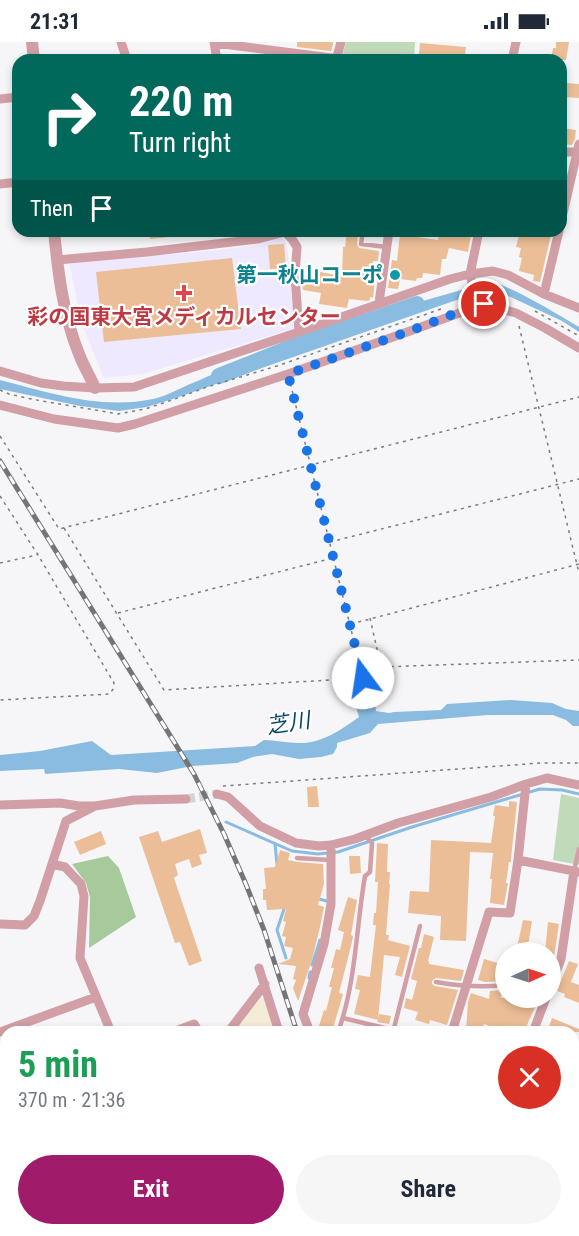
<!DOCTYPE html>
<html lang="en">
<head>
<meta charset="utf-8">
<style>
	body { margin:0; font-family:"Roboto Condensed","Noto Sans JP",sans-serif; background:#f6f6f7; color:#1f2937; height:100vh; display:flex; flex-direction:column; font-size:22px; white-space:nowrap }
	* { box-sizing:border-box; margin:0 }
	p { font-size:20px; color:#747a83 }
	.icon { flex:none; width:33px; height:33px; fill:none; stroke:currentColor; stroke-width:2; stroke-linecap:round; stroke-linejoin:round }
	.map { position:relative; flex:1; overflow:hidden }
	.side { position:absolute; left:0px; top:984px; width:579px; height:210px; display:flex; flex-direction:column; background:#fff; border-radius:18px 18px 0 0; box-shadow:0 3px 9px #0003 }
	.side>* { flex:none }
	.hud { position:absolute; left:12px; top:12px; width:555px; height:183px; border-radius:18px; box-shadow:0 3px 9px #0003; background:#00695c; color:#fff; overflow:hidden }
	.needle { width:39px; rotate:87deg }
	.controls { position:absolute; left:495px; top:900px; display:grid; gap:12px }
	.controls a { display:grid; place-items:center; width:66px; height:66px; border-radius:50%; background:#fff; box-shadow:0 3px 9px #0003; font-size:30px }
	.pin { position:absolute; display:grid; place-items:center; width:51px; height:51px; color:#fff; margin:-26px; border:3px solid #fff; border-radius:50%; box-shadow:0 2px 6px #0007 }
	.me { position:absolute; width:66px; margin:-33px; rotate:346deg; stroke-linejoin:round; filter:drop-shadow(0 0 4px #0008) }
	.turn { display:flex; align-items:center; gap:21px; height:126px; padding:0 18px; font-size:27px }
	.turn .icon { width:78px; height:78px; stroke-width:2.5 }
	.turn b { display:block; font-size:42px; line-height:51px }
	.then { display:flex; align-items:center; height:57px; padding:0 18px; background:#0003; gap:12px; font-size:22px }
	.round { display:grid; place-items:center; flex:none; width:63px; height:63px; border-radius:32px; background:#f6f6f7 }
	.overview { display:flex; align-items:center; justify-content:space-between; height:102px; padding:0 18px }
	h1 { font-size:36px; font-weight:700; line-height:45px; color:#1e9e55 }
	.cta { display:flex; gap:12px; margin-top:auto; padding:12px 18px }
	.cta a { flex:1; height:69px; border-radius:36px; background:#a01b69; color:#fff; font-size:24px; font-weight:700; line-height:69px; text-align:center }
	.cta a+a { background:#f6f6f7; color:#1f2937 }
	.status { display:flex; justify-content:space-between; align-items:center; height:42px; padding:0 30px; background:#fff; direction:ltr }
	.status svg { height:16px; fill:currentColor }
	.map>svg:first-child { display:block }
	.education { fill:#f4ecd7 }
	.medical { fill:#eee9ff }
	.green { fill:#c1daba }
	.forest { fill:#a6ca9c }
	.water { fill:#8abce1 }
	.lines { fill:none; stroke-linecap:round; stroke-linejoin:round }
	.stream { stroke:#8abce1; stroke-width:3 }
	.river { stroke:#8abce1; stroke-width:16 }
	.building { fill:#ecbe97 }
	.minor-tunnel { stroke:#d4d4d7; stroke-width:9; stroke-dasharray:9 4.5; stroke-linecap:butt }
	.path { stroke:#7b7c7e; stroke-width:1.5; stroke-dasharray:3 4.5; stroke-linecap:butt }
	.service { stroke:#d19fa5; stroke-width:4.5 }
	.minor { stroke:#d19fa5; stroke-width:9 }
	.tertiary { stroke:#d19fa5; stroke-width:12 }
	.rail-casing { stroke:#757577; stroke-width:5 }
	.rail { stroke:#fff; stroke-width:3; stroke-dasharray:9; stroke-linecap:butt }
	.route { stroke:#1a73e8; stroke-width:10; stroke-dasharray:0 18 }
	.culture-dot { fill:#0f9aa8; stroke:#fff; stroke-width:2 }
	.health-dot { fill:#e0444e; stroke:#fff; stroke-width:2 }
	.labels { text-anchor:middle; dominant-baseline:central; stroke-width:4.5; stroke-linejoin:round; paint-order:stroke }
	.culture-label { font-size:21px; font-weight:bold; fill:#0d838f; stroke:#fff; text-anchor:end }
	.health-label { font-size:21px; font-weight:bold; fill:#be3a42; stroke:#fff }
	.water-label { font-size:22px; font-style:italic; fill:#054568; stroke:#fff }
</style>
</head>
<body>
<div class="status"><b>21:31</b><svg viewBox="0 0 49 12"><path d="M0 12V9h3v3zM5 12V6h3v6zM10 12V3h3v9zM15 12V0h3v12zM26 1h20v11H26zM47 4h2v5h-2z"/></svg></div>
<div class="map">
<svg width="579" height="1194" viewBox="0 0 579 1194">
	<rect width="100%" height="100%" fill="#f6f6f9"/>
	<path class="education" d="M261,956L267,957L277,990H232Z
		M112,1188H337L339,1194H114Z"/>
	<path class="medical" d="M281,195L286,200L288,212L295,286L143,332L104,336L82,283L69,220L199,210L252,204Z"/>
	<path class="green" d="M346,0H415L414,18H380L345,14L343,11Z
		M561,752L579,756V823L553,818Z"/>
	<path class="forest" d="M108,814L119,826L136,875L89,906L90,855L86,841L72,822Z"/>
	<path class="water" d="M497,241C526,253 552,269 579,285V290L562,279L502,251H482L471,253L173,357L147,365L119,369L80,364L0,347V338C50,351 101,368 153,357C168,354 185,343 200,338C207,335 214,331 221,329C228,328 232,329 239,325L242,327C256,321 271,317 284,311C289,309 293,306 298,305L299,306L307,302L389,273L402,265L482,242Z
		M370,650V660L375,662L376,669L389,671L394,670L441,668L447,662L511,658L552,661L566,667L579,669V684H573L566,678L553,673H488L378,682L370,691L337,701V705L333,712L321,715L299,717L272,712L253,715L237,721L192,724L157,731L119,727L45,732L44,727L0,729V713L40,709L92,699L111,713L255,704L264,698C275,698 286,701 298,701C321,702 341,688 359,675L356,665L364,657L366,651Z"/>
	<g class="lines">
		<path class="stream" d="M226,780L292,809L318,812L338,810L412,785L540,747L562,748L579,752
			M275,802L277,822
			M316,856L330,860
			M285,864L277,888L286,916
			M312,923L320,898
			M309,936L310,930"/>
		<path class="river" d="M219,334L297,303L417,262"/>
	</g>
	<path class="building" d="M297,0H333V3L331,9L297,5Z
		M556,0H569L566,18H551L553,6H556Z
		M420,1L466,5L464,18H450V16L419,12Z
		M565,41L579,42V56L564,55Z
		M561,86L576,88L575,97L572,103L561,102Z
		M149,189H180V194L150,197Z
		M347,189L358,191L357,202L359,206L379,209L378,219H373L371,237L375,238L373,256L370,255V258L367,259L349,257L347,266L319,262L321,251L303,248L302,239L304,227L342,234L343,205H345Z
		M406,189H418L417,195L438,198L439,189H448L471,193L468,210L449,206L446,217H442L440,233L423,231L422,236H417L416,239L400,237L398,247L388,246L392,218L397,219L400,192L406,193Z
		M520,189H552L540,240L533,239L534,233L519,229L522,216L519,215L521,206L516,205Z
		M284,202L286,226L270,227L268,203Z
		M232,216L241,287L104,300L96,230Z
		M317,744L319,765H308L307,745Z
		M509,759L517,760L511,817V820H509L506,841H508L504,863L490,861L492,837H490L493,811L470,810L466,899L440,898L441,874L408,871L410,849L429,850L431,798L491,801L495,774H493L495,763L509,765Z
		M200,787L207,811L199,813L202,822L192,826L189,817L175,822L178,833L174,836L202,919L189,924L180,900L175,901L139,795L158,789L162,800Z
		M101,789L106,802L80,813L74,800Z
		M377,801L388,802L387,830H390L389,842H390L386,893H389L388,898L410,904L402,935L395,933L400,915L384,913L378,978L379,972L391,974L389,982L377,980L378,978L354,972L360,948L355,947L358,933L370,935L372,917L376,883H373L374,871H376L378,840H375Z
		M280,808L290,811L288,818L297,820L323,822L324,842L318,863L324,865L320,885L312,918L298,959L293,946L296,938L293,937L296,924L278,922L290,917L293,906L284,904L286,895L282,894L286,880L283,879L286,867L267,868L266,858H263V847H266L264,826L275,825Z
		M349,814H360L361,831L350,832Z
		M348,855L357,858L351,893L353,894L352,900L339,951L343,952L332,990H317L324,968L326,969L332,945H329L334,926H331L336,907L340,908L344,890L338,888Z
		M523,878L532,879L527,910H516Z
		M548,880L559,882L554,915L551,925L550,910H545Z
		M424,892L434,895L428,919L429,920V922L464,928L461,939L436,936L432,939V942L435,944L458,948L447,983L430,978L429,982L415,978L418,970L404,966L406,956L412,958L417,939L411,937L419,906H421Z
		M484,917L498,921L499,919L506,920V939L485,940L478,938Z
		M569,919L578,922L571,940L579,943V961L564,955L565,952L557,949Z
		M502,948L501,956H539L524,990H520L509,986L507,990H505L484,982L483,989L466,988L468,960L471,951L489,957L490,949Z
		M552,976L579,987V990H547Z"/>
	<g class="lines">
		<path class="minor-tunnel" d="M186,757L217,752"/>
		<path class="path" d="M493,254L506,258
			M535,269L579,294
			M519,284L579,531
			M0,348L9,352L31,357L118,372L145,367L175,357L207,345L277,324L441,267
			M0,394L59,487L579,355
			M0,454L38,513L114,641L113,647L110,652L0,658
			M64,486L164,648L363,636L290,340
			M330,500L579,437
			M0,521L37,513
			M118,571L333,516
			M370,576L381,625L579,618
			M351,582L579,522
			M223,744L541,721H579"/>
		<path class="service" d="M363,189L361,202L386,205
			M297,816L330,818
			M574,829L579,807
			M436,940C459,944 481,946 505,943
			M343,976L393,988
			M338,990C356,941 356,886 365,834L370,830L372,801L365,794
			M393,990L420,884
			M573,1101L579,1100
			M0,1155L6,1152
			M9,1194L23,1188"/>
		<path class="minor" d="M121,0L127,18
			M214,0L217,18
			M215,1L348,18
			M336,18L341,0
			M512,18L516,0
			M0,57L18,55
			M561,110H579
			M0,142L18,140
			M561,180L579,102
			M284,189L292,197L297,205L295,233L299,290L450,237L470,232L493,229L508,233L544,252L579,266
			M57,218L147,210L258,197L285,190
			M544,252L559,189
			M379,261L389,189
			M477,263L470,232L479,189
			M0,329L41,341L63,344L95,346L134,345L299,290
			M0,363L54,377L118,386L135,382L288,332L410,289L484,262L516,271L545,286L579,306
			M217,752L228,755L260,784L296,801L319,804L331,803L355,797L398,781L491,755L526,742L547,736L579,743
			M0,763L60,761L79,764H95L134,758L186,757
			M518,818L579,830
			M52,822L65,825L81,842L84,854L80,916L111,990
			M0,882L25,883L34,874L40,859L66,779L93,765
			M259,926L279,990
			M550,945L561,917L574,829
			M0,990L96,955
			M173,990L194,982L199,990
			M226,990L229,989L265,942
			M310,990L303,972L324,902L331,862V803
			M452,990L489,870L510,871L518,818L526,742
			M533,990L546,956
			M573,1027L579,1026
			M0,1031L6,1042
			M573,1162L579,1161
			M106,1188L109,1194
			M339,1188L341,1194
			M439,1188L440,1194
			M459,1188L460,1194
			M536,1188L537,1194"/>
		<path class="tertiary" d="M32,0L34,18
			M54,189C58,230 63,273 79,312C83,323 90,334 95,346"/>
		<g class="rail-casing">
			<path id="rail" d="M0,419L194,732L224,792L245,840L264,888L297,990
				M351,1188L353,1194"/>
		</g>
		<use href="#rail" class="rail"/>
	</g>
	<g class="lines">
		<path class="route" d="M363,636L288,332L410,289L477,263L484,262"/>
	</g>
	<circle class="culture-dot" cx="395" cy="233" r="6"/>
	<path class="health-dot" d="M181 242h6v6h6v6h-6v6h-6v-6h-6v-6h6z"/>
	<g class="labels">
		<g class="culture-label">
			<text x="383" y="233">第一秋山コーポ</text>
		</g>
		<g class="health-label">
			<text x="184" y="275">彩の国東大宮メディカルセンター</text>
		</g>
		<g class="water-label">
			<text transform="translate(288 681) rotate(-9)">芝川</text>
		</g>
	</g>
</svg>
<div class="controls">
<a><svg class="needle" viewBox="-14 -14 28 28"><path d="M0-13l5 13h-10z" fill="#e53935"/><path d="M0 13l5-13h-10z" fill="#747a83"/></svg></a>
</div>
<div class="pin" style="left:484px;top:262px;background:#d93025"><svg class="icon" aria-label="arrive" viewBox="0 0 24 24"><path d="M6 21V4h12l-3 4 3 4H6"/></svg></div>
<svg class="me" style="left:363px;top:636px" viewBox="-20 -20 40 40"><circle r="19" fill="#fff"/><path d="M0-13L10 11 0 6-10 11z" fill="#1a73e8"/></svg>
<div class="hud">
<div class="turn"><svg class="icon" aria-label="right" viewBox="0 0 24 24"><path d="M7 20v-9h11M14 6l5 5-5 5"/></svg><div><b>220 m</b>Turn right</div></div>
<div class="then">Then<svg class="icon" aria-label="arrive" viewBox="0 0 24 24"><path d="M6 21V4h12l-3 4 3 4H6"/></svg></div>
</div>
<section class="side">
<div class="overview"><div><h1>5 min</h1><p>370 m · 21:36</p></div><a class="round" style="background:#d93025;color:#fff"><svg class="icon" aria-label="close" viewBox="0 0 24 24"><path d="M6 6l12 12M18 6L6 18"/></svg></a></div>
<div class="cta"><a>Exit</a><a>Share</a></div>
</section>
</div>
</body>
</html>
